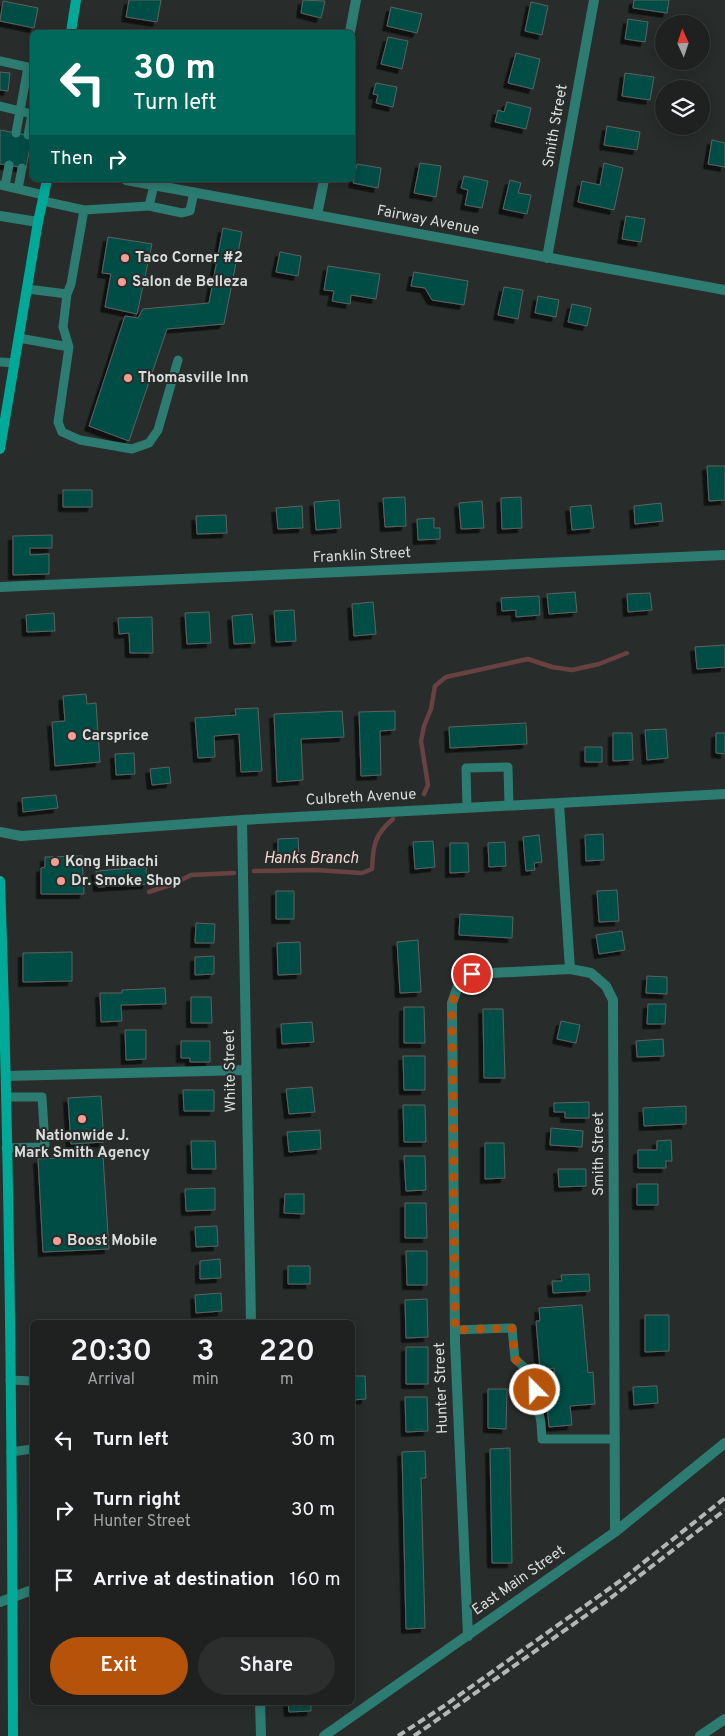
<!DOCTYPE html>
<html lang="en">
<head>
<meta charset="utf-8">
<style>
	body { margin:0; font-family:Overpass,sans-serif; background:#2b2e2d; color:#f1f3f6; height:100vh; display:flex; flex-direction:column; font-size:19px; white-space:nowrap }
	* { box-sizing:border-box; margin:0 }
	p { font-size:16px; color:#a1a3a5 }
	.icon { flex:none; width:28px; height:28px; fill:none; stroke:currentColor; stroke-width:2; stroke-linecap:round; stroke-linejoin:round }
	.map { position:relative; flex:1; overflow:hidden }
	.drawer { position:absolute; left:30px; top:1320px; width:325px; height:385px; display:flex; flex-direction:column; background:#1e2120; border-radius:8px; box-shadow:0 2px 12px #0003,0 0 0 1px #3c3e3e }
	.drawer>* { flex:none }
	.banner { position:absolute; left:30px; top:30px; width:325px; height:152px; border-radius:8px; box-shadow:0 2px 12px #0003,0 0 0 1px #3c3e3e; background:#00695c; color:#fff; overflow:hidden }
	.needle { width:32px; rotate:357deg }
	.tools { position:absolute; left:655px; top:15px; display:grid; gap:10px }
	.tools a { display:grid; place-items:center; width:55px; height:55px; border-radius:50%; background:#1e2120; box-shadow:0 2px 12px #0003,0 0 0 1px #3c3e3e; font-size:25px }
	.pin { position:absolute; display:grid; place-items:center; width:42px; height:42px; color:#fff; margin:-21px; border:2px solid #fff; border-radius:50%; box-shadow:0 1px 5px #0007 }
	.me { position:absolute; width:55px; margin:-28px; rotate:337deg; stroke-linejoin:round; filter:drop-shadow(0 0 4px #0008) }
	.turn { display:flex; align-items:center; gap:18px; height:105px; padding:0 20px; font-size:22px }
	.turn .icon { width:65px; height:65px; stroke-width:2.5 }
	.turn b { display:block; font-size:35px; line-height:42px }
	.then { display:flex; align-items:center; height:48px; padding:0 20px; background:#0003; gap:10px; font-size:19px }
	.eta { display:flex; justify-content:space-evenly; align-items:center; height:85px; text-align:center }
	.eta b { font-size:30px; font-weight:600; line-height:35px }
	.button { display:flex; gap:10px; margin-top:auto; padding:10px 20px }
	.button a { flex:1; height:58px; border-radius:30px; background:#b45309; color:#fff; font-size:20px; font-weight:600; line-height:58px; text-align:center }
	.button a+a { background:#2b2e2d; color:#f1f3f6 }
	ul { padding:0; list-style:none }
	li { display:flex; align-items:center; gap:15px; height:70px; padding:0 20px }
	li div { flex:1 }
	li b { display:block; font-size:19px }
	li em { font-style:normal }
	.map>svg:first-child { display:block }
	.lines { fill:none; stroke-linecap:round; stroke-linejoin:round }
	.stream { stroke:#684243; stroke-width:4.5 }
	.building { fill:#004d45; stroke:#5d6261; filter:url(#shadow) }
	.service { stroke:#2d7c71; stroke-width:9 }
	.minor { stroke:#2d7c71; stroke-width:10 }
	.tertiary { stroke:#2d7c71; stroke-width:10 }
	.secondary { stroke:#01a998; stroke-width:10 }
	.rail { stroke:#b4b7b6; stroke-width:4; stroke-dasharray:8 4; stroke-linecap:butt }
	.route { stroke:#b45309; stroke-width:9; stroke-dasharray:0 16.2 }
	.poi-dot { fill:#f59c93; stroke:#282c2b; stroke-width:2 }
	.labels { text-anchor:middle; dominant-baseline:central; stroke-width:4; stroke-linejoin:round; paint-order:stroke }
	.street-label { font-size:15px; fill:#dadddc; stroke:#282c2b }
	.poi-label { font-size:15px; font-weight:bold; fill:#dadddc; stroke:#282c2b; text-anchor:start }
	.water-label { font-size:16px; font-style:italic; fill:#f1d7d4; stroke:#282c2b }
</style>
</head>
<body>
<div class="map">
<svg width="725" height="1736" viewBox="0 0 725 1736">
	<defs>
		<filter id="shadow"><feDropShadow dx="-4.5" dy="4.5" stdDeviation="0" flood-color="#0009"/></filter>
	</defs>
	<rect width="100%" height="100%" fill="#282c2b"/>
	<g class="lines">
		<path class="stream" d="M424,794L428,785L421,741L424,726L431,709L435,686L446,677L528,659L552,667L572,670L599,664L627,653
			M254,871L316,870L362,873L372,869C373,846 374,835 393,819
			M149,892L173,884L191,875L234,873"/>
	</g>
	<path class="building" d="M129,0H161L157,22L126,17Z
		M303,0L325,1L321,18L301,13Z
		M634,0H669L667,13L633,8Z
		M3,1L38,8L34,28L0,21Z
		M531,2L548,6L542,35L525,31Z
		M391,7L422,14L417,33L387,26Z
		M628,19L648,22L645,42L625,39Z
		M388,37L408,41L402,69L381,64Z
		M516,53L540,59L533,89L508,83Z
		M0,72L10,73L8,91L0,90Z
		M625,73L654,77L650,100L622,96Z
		M376,83L397,87L393,107L376,103L378,95L373,94Z
		M507,102L531,108L526,129L495,122L498,110L504,112Z
		M607,126L640,132L637,150L604,145Z
		M0,130L32,136L26,168L0,164Z
		M712,140L725,143V167L708,164Z
		M420,163L441,166L436,197L414,193Z
		M604,163L623,168L614,210L578,202L582,181L600,185Z
		M357,164L381,168L378,188L353,183Z
		M464,176L488,181L482,208L465,205L468,190L461,188Z
		M510,180L521,183L518,193L531,195L527,214L503,209Z
		M626,216L645,219L641,242L622,239Z
		M223,228L242,232L224,324L167,329L129,441L89,426L125,316L138,318L143,309L209,303Z
		M108,237L152,244L137,314L105,307L111,274L102,273Z
		M280,252L301,256L298,276L276,272Z
		M328,266L380,274L376,299L351,295L350,304L332,301L334,291L324,290Z
		M414,272L468,281L464,305L432,300L425,288L411,286Z
		M504,287L523,290L518,319L498,315Z
		M538,296L559,300L556,317L535,313Z
		M572,304L591,308L587,326L568,322Z
		M707,466H725V500L709,501Z
		M63,490H92V507H63Z
		M405,497L406,526L385,527L383,498Z
		M521,497L522,528L502,529L501,498Z
		M339,500L341,528L316,530L314,502Z
		M482,501L484,528L461,529L459,503Z
		M661,503L663,521L635,524L634,506Z
		M591,505L594,528L572,530L570,507Z
		M302,506L303,528L278,529L276,508Z
		M226,515L227,533L197,534L196,516Z
		M434,518V528H440V539L418,540L417,519Z
		M52,535V548H30V555L49,554V574L13,575V536Z
		M575,592L577,612L549,614L547,594Z
		M650,593L652,610L628,612L627,594Z
		M539,596L540,615L516,617V610L502,611L501,598Z
		M373,602L376,634L354,636L352,604Z
		M294,610L296,641L276,642L274,611Z
		M209,612L211,643L187,644L185,613Z
		M54,613L55,631L27,632L26,615Z
		M252,614L255,643L234,644L232,616Z
		M152,617L153,653H130L129,633L119,634L118,618Z
		M725,645V667L697,669L695,647Z
		M86,694L87,704L96,703L100,762L55,766L52,722L65,721L63,696Z
		M258,708L262,771L241,772L239,734L214,736L215,757L198,758L195,718L236,715L235,709Z
		M342,711L344,737L301,739L303,780L277,782L274,714Z
		M395,711V730L380,731L381,775L361,776L359,712Z
		M526,723L527,744L450,748L449,727Z
		M666,729L668,758L647,760L645,730Z
		M613,733H632L633,760L613,761Z
		M716,733H725V754L716,753Z
		M585,747H602V762H585Z
		M134,753L135,774L116,775L115,754Z
		M169,767L171,783L152,785L150,769Z
		M56,795L58,808L23,812L22,798Z
		M603,834L604,860L586,861L585,835Z
		M539,835L542,862L534,863L535,870L526,871L523,837Z
		M298,838L299,856H278V839Z
		M433,841L435,867L415,869L413,842Z
		M505,842L506,866L489,867L488,843Z
		M450,843H468L469,872L450,873Z
		M82,856L84,894H41V868L45,867V857Z
		M146,867L147,884L98,887L96,871Z
		M617,890L619,921L599,922L597,891Z
		M276,891H294V919H276Z
		M460,914L513,917L512,938L459,935Z
		M196,923L215,924L214,943H195Z
		M622,931L625,950L599,954L596,935Z
		M418,940L421,992L400,993L397,942Z
		M300,942L301,974L278,975L277,943Z
		M72,952V981L23,982V953Z
		M214,956V974L195,975V957Z
		M647,976L667,977V994L646,993Z
		M165,988L166,1004L121,1005L122,1021L101,1022L100,993H122V990Z
		M191,997H211L212,1023H191Z
		M648,1004H666L665,1024H647Z
		M404,1007H424L425,1043H404Z
		M483,1009H503L505,1078H484Z
		M561,1021L580,1025L576,1043L557,1039Z
		M312,1022L314,1042L282,1044L281,1024Z
		M125,1030H146V1059L126,1060Z
		M663,1039L664,1056L637,1057L636,1041Z
		M181,1041H210V1062H190V1058H181Z
		M403,1056H425V1090H404Z
		M312,1087L315,1112L289,1114L286,1089Z
		M183,1090H214V1111H184Z
		M101,1096L104,1142L71,1144L68,1098Z
		M589,1102V1118H565V1112H554V1103Z
		M403,1105H425L426,1142H404Z
		M686,1106V1124L644,1126L643,1108Z
		M551,1128L583,1131L582,1147L550,1145Z
		M320,1130L321,1149L289,1152L287,1132Z
		M671,1140L672,1161H666V1168H638V1150H657V1141Z
		M191,1141H215L216,1169H192Z
		M485,1143H504L505,1178L485,1179Z
		M103,1156L109,1249L43,1252L38,1159Z
		M404,1156H425L426,1190L406,1191Z
		M558,1169H586V1186L559,1187Z
		M637,1184H658V1205H637Z
		M215,1188V1210L186,1211L185,1189Z
		M285,1194H304V1214L284,1213Z
		M405,1203H426L427,1238H405Z
		M217,1226L218,1246L196,1247L195,1227Z
		M406,1251H427V1285H407Z
		M220,1259L221,1278L200,1279V1261Z
		M288,1266H310V1284H288Z
		M589,1274L590,1291L553,1293L552,1281H562L561,1275Z
		M221,1293L222,1311L196,1313L195,1295Z
		M427,1299L428,1337L406,1338L405,1300Z
		M582,1305L588,1373L593,1372L595,1404L570,1406L572,1425L549,1427L545,1383L555,1382L554,1368L540,1370L536,1321H540L539,1308Z
		M645,1315H669V1351L645,1352Z
		M406,1347H428V1384H406Z
		M352,1376H365L366,1399L353,1400L352,1419Z
		M657,1386L658,1403L634,1405L633,1387Z
		M488,1389H507L506,1429L488,1428Z
		M405,1397H427L428,1431L406,1432Z
		M510,1448L512,1563H492L490,1449Z
		M425,1451L426,1478H421L425,1628L406,1629L402,1452Z
		M288,1702H311V1711L289,1712Z"/>
	<g class="lines">
		<path class="service" d="M0,61L32,68
			M0,106L32,114
			M16,133L28,67
			M28,135L32,114
			M0,185L44,195
			M154,185L149,206L182,213L190,211L194,192
			M5,186L9,165
			M18,189L22,168
			M43,201L84,210L149,206
			M27,289L67,294L71,284L84,210
			M67,294L63,327L69,347L58,422L62,432L80,440L132,449L149,443L158,430L178,360
			M19,338L69,347
			M0,362L15,363
			M467,808L466,768L508,767L509,805
			M6,1097H42L45,1145L41,1147L6,1148
			M455,1330L512,1328L515,1359L532,1374L541,1423L542,1439H615
			M10,1380L32,1381
			M11,1452L32,1449"/>
		<path class="minor" d="M350,32L356,0
			M126,180L725,290
			M317,215L324,180
			M0,216L38,222
			M547,258L594,0
			M0,587L725,555
			M559,803L570,969
			M242,820L251,1322
			M0,832L21,836L242,820L725,794
			M6,1076L246,1070
			M0,1602L32,1590
			M468,1636L455,1342L452,1003L458,986L472,974L570,969L591,973L606,986L613,1000L615,1532
			M260,1702L261,1736
			M324,1736L615,1532L725,1443"/>
		<path class="tertiary" d="M700,1736L725,1719"/>
		<path class="secondary" d="M71,32L76,0
			M0,449L38,222L47,180
			M0,881C10,1166 12,1451 13,1736"/>
		<path class="rail" d="M398,1736L444,1706L620,1581L725,1498
			M414,1736L608,1600L725,1510"/>
	</g>
	<g class="lines">
		<path class="route" d="M472,974L458,986L452,1003L455,1330L512,1328L515,1359L532,1374L535,1390"/>
	</g>
	<g class="poi-dot">
		<circle cx="125" cy="258" r="5"/>
		<circle cx="122" cy="282" r="5"/>
		<circle cx="128" cy="378" r="5"/>
		<circle cx="72" cy="736" r="5"/>
		<circle cx="55" cy="862" r="5"/>
		<circle cx="61" cy="881" r="5"/>
		<circle cx="82" cy="1119" r="5"/>
		<circle cx="57" cy="1241" r="5"/>
	</g>
	<g class="labels">
		<g class="street-label">
			<text transform="translate(556 126) rotate(-80)">Smith Street</text>
			<text transform="translate(428 221) rotate(11)">Fairway Avenue</text>
			<text transform="translate(362 556) rotate(-3)">Franklin Street</text>
			<text transform="translate(361 798) rotate(-3)">Culbreth Avenue</text>
			<text transform="translate(231 1071) rotate(-91)">White Street</text>
			<text transform="translate(599 1154) rotate(-90)">Smith Street</text>
			<text transform="translate(442 1388) rotate(-92)">Hunter Street</text>
			<text transform="translate(519 1581) rotate(-35)">East Main Street</text>
		</g>
		<g class="poi-label">
			<text x="135" y="258">Taco Corner #2</text>
			<text x="132" y="282">Salon de Belleza</text>
			<text x="138" y="378">Thomasville Inn</text>
			<text x="82" y="736">Carsprice</text>
			<text x="65" y="862">Kong Hibachi</text>
			<text x="71" y="881">Dr. Smoke Shop</text>
			<text x="82" y="1136" text-anchor="middle">Nationwide J.<tspan x="82" dy="17">Mark Smith Agency</tspan></text>
			<text x="67" y="1241">Boost Mobile</text>
		</g>
		<g class="water-label">
			<text x="311" y="859">Hanks Branch</text>
		</g>
	</g>
</svg>
<div class="tools">
<a><svg class="needle" viewBox="-14 -14 28 28"><path d="M0-13l5 13h-10z" fill="#e53935"/><path d="M0 13l5-13h-10z" fill="#a1a3a5"/></svg></a>
<a><svg class="icon" aria-label="layers" viewBox="0 0 24 24"><path d="M12 4l9 5-9 5-9-5zM3 14l9 5 9-5"/></svg></a>
</div>
<div class="pin" style="left:472px;top:974px;background:#d93025"><svg class="icon" aria-label="arrive" viewBox="0 0 24 24"><path d="M6 21V4h12l-3 4 3 4H6"/></svg></div>
<svg class="me" style="left:535px;top:1390px" viewBox="-20 -20 40 40"><circle r="17" fill="#b45309" stroke="#fff" stroke-width="3"/><path d="M0-11L8 9 0 5-8 9z" fill="#fff"/></svg>
<div class="banner">
<div class="turn"><svg class="icon" aria-label="left" viewBox="0 0 24 24"><path d="M17 20v-9H6M10 6l-5 5 5 5"/></svg><div><b>30 m</b>Turn left</div></div>
<div class="then">Then<svg class="icon" aria-label="right" viewBox="0 0 24 24"><path d="M7 20v-9h11M14 6l5 5-5 5"/></svg></div>
</div>
<section class="drawer">
<div class="eta">
<div><b>20:30</b><p>Arrival</p></div>
<div><b>3</b><p>min</p></div>
<div><b>220</b><p>m</p></div>
</div>
<ul>
<li><svg class="icon" aria-label="left" viewBox="0 0 24 24"><path d="M17 20v-9H6M10 6l-5 5 5 5"/></svg><div><b>Turn left</b></div><em>30 m</em></li>
<li><svg class="icon" aria-label="right" viewBox="0 0 24 24"><path d="M7 20v-9h11M14 6l5 5-5 5"/></svg><div><b>Turn right</b><p>Hunter Street</p></div><em>30 m</em></li>
<li><svg class="icon" aria-label="arrive" viewBox="0 0 24 24"><path d="M6 21V4h12l-3 4 3 4H6"/></svg><div><b>Arrive at destination</b></div><em>160 m</em></li>
</ul>
<div class="button"><a>Exit</a><a>Share</a></div>
</section>
</div>
</body>
</html>
